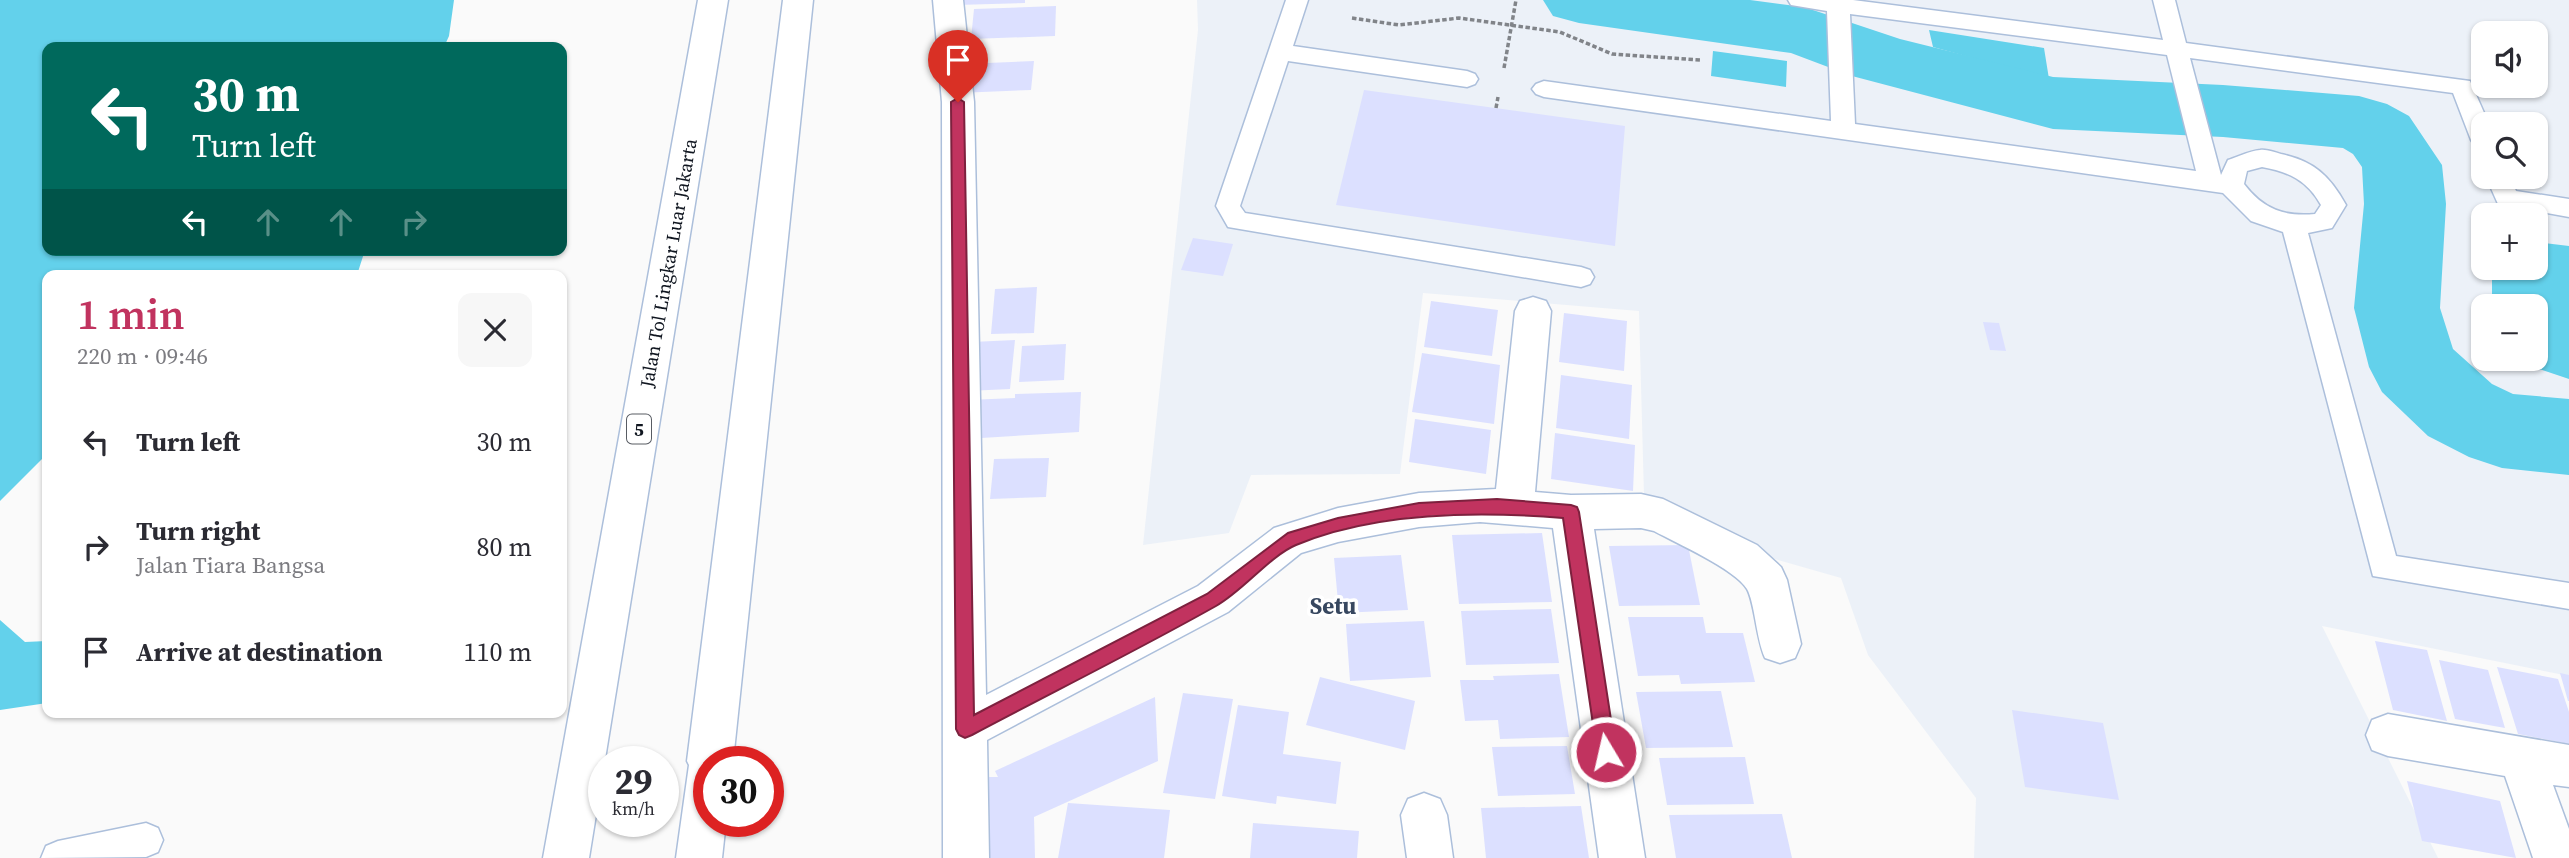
<!DOCTYPE html>
<html lang="en">
<head>
<meta charset="utf-8">
<style>
	body { margin:0; font-family:"Source Serif 4",serif; background:#f7f7f7; color:#2b2b33; height:100vh; display:flex; flex-direction:column; font-size:26px; white-space:nowrap }
	* { box-sizing:border-box; margin:0 }
	p { font-size:23px; color:#7c7c81 }
	.icon { flex:none; width:38px; height:38px; fill:none; stroke:currentColor; stroke-width:2; stroke-linecap:round; stroke-linejoin:round }
	.map { position:relative; flex:1; overflow:hidden }
	.side { position:absolute; left:42px; top:270px; width:525px; height:448px; display:flex; flex-direction:column; background:#fff; border-radius:14px; box-shadow:0 2px 5px #0004 }
	.side>* { flex:none }
	.top-card { position:absolute; left:42px; top:42px; width:525px; height:214px; border-radius:14px; box-shadow:0 2px 5px #0004; background:#00695c; color:#fff; overflow:hidden }
	.buttons { position:absolute; left:2471px; top:21px; display:grid; gap:14px }
	.buttons a { display:grid; place-items:center; width:77px; height:77px; border-radius:14px; background:#fff; box-shadow:0 2px 5px #0004; font-size:35px }
	.speed { position:absolute; left:588px; top:746px; display:flex; gap:14px; font-size:35px; font-weight:700; text-align:center }
	.speed>* { display:grid; place-content:center; width:91px; height:91px; border-radius:50%; background:#fff; box-shadow:0 2px 5px #0004; line-height:1 }
	.speed small { font-size:18px; font-weight:400 }
	.speed .limit { border:10px solid #d22; background:#fff; color:#111 }
	.pin { position:absolute; display:grid; place-items:center; width:60px; height:60px; color:#fff; margin:-72px -30px; border-radius:50% 50% 50% 0; rotate:-45deg; box-shadow:0 0 7px #0007 }
	.pin .icon { rotate:45deg }
	.me { position:absolute; width:77px; margin:-38px; rotate:351deg; stroke-linejoin:round; filter:drop-shadow(0 0 5px #0008) }
	.turn { display:flex; align-items:center; gap:24px; height:147px; padding:0 35px; font-size:32px }
	.turn .icon { width:91px; height:91px; stroke-width:2.5 }
	.turn b { display:block; font-size:49px; line-height:60px }
	.lanes { display:flex; align-items:center; height:66px; padding:0 35px; background:#0003; justify-content:center; gap:35px; direction:ltr }
	.lanes .off { opacity:.35 }
	.round { display:grid; place-items:center; flex:none; width:74px; height:74px; border-radius:14px; background:#f7f7f7 }
	.overview { display:flex; align-items:center; justify-content:space-between; height:119px; padding:0 35px }
	h1 { font-size:42px; font-weight:600; line-height:52px; color:#c1335f }
	ul { padding:0; list-style:none }
	li { display:flex; align-items:center; gap:21px; height:105px; padding:0 35px }
	li div { flex:1 }
	li b { display:block; font-size:26px }
	li em { font-style:normal }
	.map>svg:first-child { display:block }
	.built { fill:#ecf1f8; fill-rule:evenodd }
	.water { fill:#63d1eb }
	.lines { fill:none; stroke-linecap:round; stroke-linejoin:round }
	.river { fill:#63d1eb; fill-rule:evenodd }
	.building { fill:#dce0ff }
	.lane-casing { stroke:#acbfdb; stroke-width:3 }
	.street-casing { stroke:#acbfdb; stroke-width:3 }
	.highway-casing { stroke:#acbfdb; stroke-width:3 }
	.path { stroke:#818489; stroke-width:3.5; stroke-dasharray:4.5 2.5; stroke-linecap:butt }
	.lane { fill:#fff; fill-rule:evenodd }
	.street { fill:#fff; fill-rule:evenodd }
	.highway { fill:#fff; fill-rule:evenodd }
	.route { fill:#c1335f; stroke:#7d213e; stroke-width:2 }
	.labels { text-anchor:middle; dominant-baseline:central; stroke-width:7; stroke-linejoin:round; paint-order:stroke }
	.shield { fill:#fff; stroke:#585c63; stroke-width:2 }
	.shield-label { font-size:18px; font-weight:bold; fill:#101620 }
	.street-label { font-size:19px; fill:#101620; stroke:#fff }
	.quarter-label { font-size:23px; font-weight:bold; fill:#37475f; stroke:#fff }
</style>
</head>
<body>
<div class="map">
<svg width="2569" height="858" viewBox="0 0 2569 858">
	<rect width="100%" height="100%" fill="#fafafa"/>
	<path class="built" d="M1197,0H2569V676L2322,626L2438,858H1974L1976,798L1868,655L1841,578L1768,557L1644,496L1639,311L1423,293L1400,474L1251,475L1229,533L1143,545L1198,30ZM2483,33H2536V86H2483ZM2483,124H2536V177H2483ZM2483,215H2536V268H2483ZM2483,306H2536V359H2483Z"/>
	<path class="water" d="M0,0H454L449,36L444,47H47V250H365L357,275H47V454L0,501Z
		M1929,30L2044,48L2049,79L1933,47Z
		M1713,51L1787,61L1786,87L1711,76Z
		M2536,242L2569,246V379L2509,359H2536V306H2492V268H2536Z
		M0,620L25,642L47,641V703L0,710Z"/>
	<g class="lines">
		<path class="river" d="M1543,0H1750L1804,7L1900,39L2053,77L2223,85L2359,96L2387,104L2409,116L2442,165L2446,204L2440,308L2453,349L2492,384L2513,394L2569,399V475L2502,468L2469,457L2428,436L2382,392L2369,367L2354,308L2364,204L2362,167L2353,154L2343,148L2223,137L2053,129L1852,76L1791,53L1579,23L1553,16Z"/>
	</g>
	<path class="building" d="M958,0H1025V3L957,5Z
		M1056,6L1055,36L971,39L974,9Z
		M1034,61L1031,90L958,93L962,64Z
		M1364,90L1625,126L1615,246L1336,205Z
		M1193,238L1233,244L1223,276L1181,270Z
		M1037,287L1034,333L991,334L995,289Z
		M1431,301L1498,310L1492,356L1424,347Z
		M1564,313L1627,321L1624,371L1559,362Z
		M1983,322L1999,323L2006,351L1990,350Z
		M1015,340L1010,389L967,391L972,342Z
		M1066,344L1064,380L1019,382L1022,346Z
		M1422,353L1500,365L1494,424L1412,412Z
		M1561,375L1632,385L1629,439L1556,428Z
		M1081,392L1079,432L965,439L968,400L1015,398V394Z
		M1415,419L1491,430L1486,474L1409,462Z
		M1555,433L1635,445L1633,491L1551,479Z
		M1049,458L1046,497L990,499L994,459Z
		M1542,533L1552,602L1459,604L1452,535Z
		M1688,545L1700,605L1619,606L1609,546Z
		M1401,555L1408,610L1339,613L1334,558Z
		M1551,609L1559,663L1466,665L1461,611Z
		M1628,617H1703L1706,633H1743L1755,682L1681,684L1679,675L1638,676Z
		M1424,621L1431,677L1350,681L1346,624Z
		M2375,641L2427,650L2447,721L2393,710Z
		M2439,660L2488,670L2505,728L2455,719Z
		M2497,667L2558,679L2569,712V744L2518,734Z
		M2560,673L2569,675V701H2568Z
		M1559,674L1569,737L1500,739L1498,720L1465,721L1460,680H1494L1493,676Z
		M1320,677L1415,701L1405,750L1306,725Z
		M1721,691L1733,747L1646,748L1636,692Z
		M1183,693L1233,699L1215,799L1163,793Z
		M1155,697L1158,761L1034,817L1035,858H989L988,777H998L995,771Z
		M1238,705L1289,712L1283,754L1341,762L1336,804L1277,796L1276,804L1222,796Z
		M2012,710L2103,723L2119,800L2025,787Z
		M1567,746L1575,794L1498,796L1492,747Z
		M1745,757L1754,804L1667,805L1659,758Z
		M2407,781L2500,801L2516,858L2422,841Z
		M1068,803L1170,810L1164,858H1058Z
		M1581,806L1589,858H1486L1481,808Z
		M1782,814L1792,858H1676L1669,815Z
		M1253,823L1359,831L1357,858H1250Z"/>
	<g class="lines">
		<g class="lane-casing">
			<path id="lane" d="M1286,0H1308L1293,46L1467,71L1475,74L1478,79L1475,84L1467,87L1288,61L1240,206L1245,213L1581,267L1590,270L1594,277L1590,284L1581,287L1228,227L1216,206Z
				M1788,0H1853L2163,40L2153,0H2175L2186,43L2470,81L2489,124H2483V148L2475,146L2471,140L2453,93L2190,58L2221,175L2228,160C2238,157 2249,151 2260,150C2266,149 2274,152 2281,154C2314,161 2330,176 2346,205L2332,228L2308,233L2396,556L2569,583V609L2373,576L2283,232L2251,221L2223,193L1544,97L1536,94L1532,89L1536,84L1544,81L1831,121L1827,11L1791,5ZM1850,14L2167,55L2196,171L1855,124ZM2262,167C2289,172 2307,180 2321,205L2315,214C2284,217 2263,209 2244,184L2247,171Z
				M2486,177H2510L2516,191L2569,199V217L2498,204Z
				M146,823L158,828L163,840L158,852L146,857L41,858L46,846L58,841Z"/>
		</g>
		<g class="street-casing">
			<path id="street" d="M933,0H963L974,102L986,695L1198,586L1274,528L1338,508L1419,493L1496,489L1515,311L1520,301L1533,297L1546,301L1551,311L1535,492L1571,495L1641,494L1663,499L1757,545L1781,567L1787,580L1801,644L1795,658L1780,663L1765,658C1756,638 1755,603 1747,589C1735,569 1676,543 1654,531L1641,528L1594,529L1645,858H1599L1553,528L1480,522L1419,527L1338,542L1301,553L1228,612L987,740L989,858H943L942,102Z
				M2388,714L2569,745V787L2553,785L2569,829V858H2533L2505,776L2388,756L2372,750L2366,735L2372,720Z
				M1424,793L1440,799L1447,815L1453,858H1407L1401,815L1408,799Z"/>
		</g>
		<g class="highway-casing">
			<path id="highway" d="M698,0H728L589,858H543Z
				M783,0H813L733,761H709V821H726L722,858H676L689,765L687,761Z"/>
		</g>
		<path class="path" d="M1352,18L1399,25L1459,18L1560,32L1612,54L1700,60
			M1504,68L1516,0
			M1496,108L1498,97"/>
		<use href="#lane" class="lane"/>
		<use href="#street" class="street"/>
		<use href="#highway" class="highway"/>
	</g>
	<path class="route" d="M958,98L964,102L974,715L1207,594L1288,533L1338,518L1419,503L1497,499L1571,505L1577,507L1579,512L1616,752L1613,758L1606,760L1600,758L1597,752L1563,518C1478,511 1377,511 1296,545C1270,556 1243,591 1216,606C1136,651 1053,692 972,735L965,738L959,735L956,729L951,102Z"/>
	<g class="labels">
		<rect class="shield" x="627" y="414.5" width="24" height="29" rx="5"/>
		<g class="shield-label">
			<text x="639" y="429">5</text>
		</g>
		<g class="street-label">
			<text transform="translate(668 263) rotate(-80)">Jalan Tol Lingkar Luar Jakarta</text>
		</g>
		<g class="quarter-label">
			<text x="1333" y="606">Setu</text>
		</g>
	</g>
</svg>
<div class="buttons">
<a><svg class="icon" aria-label="sound" viewBox="0 0 24 24"><path d="M4 9h4l5-4v14l-5-4H4zM17 9q2 3 0 6"/></svg></a>
<a><svg class="icon" aria-label="search" viewBox="0 0 24 24"><circle cx="10" cy="10" r="6"/><path d="M15 15l6 6"/></svg></a>
<a>+</a>
<a>−</a>
</div>
<div class="speed"><div>29<small>km/h</small></div><div class="limit">30</div></div>
<div class="pin" style="left:958px;top:102px;background:#d93025"><svg class="icon" aria-label="arrive" viewBox="0 0 24 24"><path d="M6 21V4h12l-3 4 3 4H6"/></svg></div>
<svg class="me" style="left:1606px;top:752px" viewBox="-20 -20 40 40"><circle r="17" fill="#c1335f" stroke="#fff" stroke-width="3"/><path d="M0-11L8 9 0 5-8 9z" fill="#fff"/></svg>
<div class="top-card">
<div class="turn"><svg class="icon" aria-label="left" viewBox="0 0 24 24"><path d="M17 20v-9H6M10 6l-5 5 5 5"/></svg><div><b>30 m</b>Turn left</div></div>
<div class="lanes"><svg class="icon" aria-label="left" viewBox="0 0 24 24"><path d="M17 20v-9H6M10 6l-5 5 5 5"/></svg><svg class="icon off" aria-label="ahead" viewBox="0 0 24 24"><path d="M12 20V5M6 11l6-6 6 6"/></svg><svg class="icon off" aria-label="ahead" viewBox="0 0 24 24"><path d="M12 20V5M6 11l6-6 6 6"/></svg><svg class="icon off" aria-label="right" viewBox="0 0 24 24"><path d="M7 20v-9h11M14 6l5 5-5 5"/></svg></div>
</div>
<section class="side">
<div class="overview"><div><h1>1 min</h1><p>220 m · 09:46</p></div><a class="round"><svg class="icon" aria-label="close" viewBox="0 0 24 24"><path d="M6 6l12 12M18 6L6 18"/></svg></a></div>
<ul>
<li><svg class="icon" aria-label="left" viewBox="0 0 24 24"><path d="M17 20v-9H6M10 6l-5 5 5 5"/></svg><div><b>Turn left</b></div><em>30 m</em></li>
<li><svg class="icon" aria-label="right" viewBox="0 0 24 24"><path d="M7 20v-9h11M14 6l5 5-5 5"/></svg><div><b>Turn right</b><p>Jalan Tiara Bangsa</p></div><em>80 m</em></li>
<li><svg class="icon" aria-label="arrive" viewBox="0 0 24 24"><path d="M6 21V4h12l-3 4 3 4H6"/></svg><div><b>Arrive at destination</b></div><em>110 m</em></li>
</ul>
</section>
</div>
</body>
</html>
